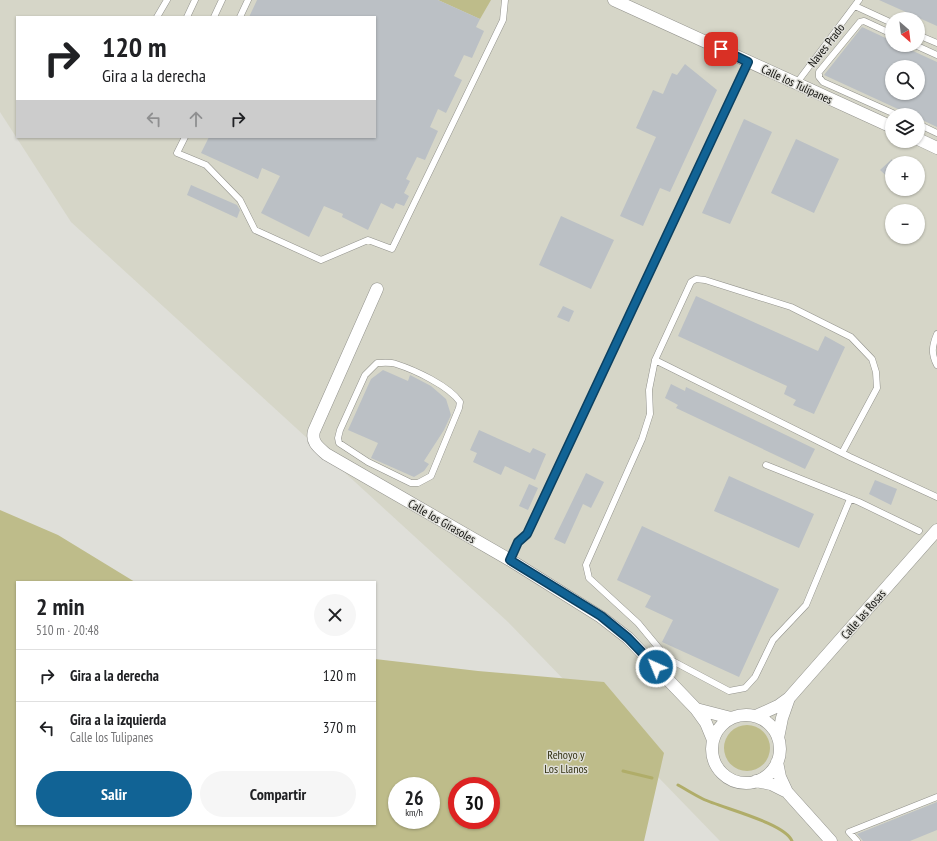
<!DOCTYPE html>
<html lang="es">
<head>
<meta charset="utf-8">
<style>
	body { margin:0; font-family:"PT Sans Narrow",sans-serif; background:#f6f6f6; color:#202124; height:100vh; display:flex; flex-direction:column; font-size:15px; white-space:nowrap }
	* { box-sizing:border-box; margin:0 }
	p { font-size:13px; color:#757577 }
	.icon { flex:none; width:22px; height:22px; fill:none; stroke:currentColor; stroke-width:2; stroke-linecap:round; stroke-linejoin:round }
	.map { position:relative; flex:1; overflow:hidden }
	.details { position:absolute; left:16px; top:581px; width:360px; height:244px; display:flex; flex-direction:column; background:#fff; border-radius:0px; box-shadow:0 1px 3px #0004 }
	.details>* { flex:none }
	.top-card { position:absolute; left:16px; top:16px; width:360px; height:122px; border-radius:0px; box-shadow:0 1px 3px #0004; background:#fff; color:#202124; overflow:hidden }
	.needle { width:26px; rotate:152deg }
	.tools { position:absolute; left:885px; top:12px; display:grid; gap:8px }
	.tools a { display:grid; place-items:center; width:40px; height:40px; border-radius:50%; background:#fff; box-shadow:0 1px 3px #0004; font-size:20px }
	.speed { position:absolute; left:388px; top:777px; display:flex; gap:8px; font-size:20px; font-weight:700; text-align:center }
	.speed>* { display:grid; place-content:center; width:52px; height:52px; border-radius:50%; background:#fff; box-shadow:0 1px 3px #0004; line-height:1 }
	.speed small { font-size:10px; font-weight:400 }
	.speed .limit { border:6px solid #d22; background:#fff; color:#111 }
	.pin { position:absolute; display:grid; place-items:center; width:34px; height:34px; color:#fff; margin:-17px; border-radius:8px; box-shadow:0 2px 6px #0006 }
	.me { position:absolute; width:44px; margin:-22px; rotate:316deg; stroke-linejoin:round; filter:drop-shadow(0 0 3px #0008) }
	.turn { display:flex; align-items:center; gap:14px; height:84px; padding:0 20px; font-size:18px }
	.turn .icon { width:52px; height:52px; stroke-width:2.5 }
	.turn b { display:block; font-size:28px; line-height:34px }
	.lanes { display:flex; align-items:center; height:38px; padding:0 20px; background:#0003; justify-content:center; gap:20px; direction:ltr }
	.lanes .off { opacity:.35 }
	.round { display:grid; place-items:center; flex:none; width:42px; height:42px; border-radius:21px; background:#f6f6f6 }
	.summary { display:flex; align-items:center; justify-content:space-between; height:68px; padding:0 20px }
	h1 { font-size:24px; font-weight:800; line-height:30px }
	.primary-button { display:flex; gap:8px; margin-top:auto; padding:8px 20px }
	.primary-button a { flex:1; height:46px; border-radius:24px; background:#116395; color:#fff; font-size:16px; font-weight:800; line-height:46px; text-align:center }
	.primary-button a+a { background:#f6f6f6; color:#202124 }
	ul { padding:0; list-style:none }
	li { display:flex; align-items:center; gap:12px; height:52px; padding:0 20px; border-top:1px solid #e0e0e0 }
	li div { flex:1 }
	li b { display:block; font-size:15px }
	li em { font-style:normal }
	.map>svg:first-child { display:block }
	.built { fill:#d6d6c8; fill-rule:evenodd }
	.green { fill:#bebc8a; fill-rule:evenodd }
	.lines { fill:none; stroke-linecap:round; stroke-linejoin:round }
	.stream { stroke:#b0ad69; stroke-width:3 }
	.building { fill:#bbc0c5; fill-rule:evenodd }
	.lane-casing { stroke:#92928c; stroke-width:7 }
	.street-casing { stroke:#92928c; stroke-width:13 }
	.lane { stroke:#fff; stroke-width:6 }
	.street { stroke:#fff; stroke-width:12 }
	.route-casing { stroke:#0b4061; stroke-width:10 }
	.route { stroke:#116395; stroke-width:7 }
	.labels { text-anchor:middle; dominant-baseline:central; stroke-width:3; stroke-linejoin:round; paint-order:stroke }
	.street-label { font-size:12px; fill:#10100d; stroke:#dfdfd9 }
	.park-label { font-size:12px; fill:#343314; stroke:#dfdfd9 }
</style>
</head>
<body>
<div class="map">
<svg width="937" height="841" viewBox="0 0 937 841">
	<rect width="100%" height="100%" fill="#dfdfd9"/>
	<path class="built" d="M0,0H937V841H720L508,622L71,222L0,112ZM17,17H375V137H17ZM892,19H918V45H892ZM892,67H918V93H892ZM892,115H918V141H892ZM892,163H918V189H892ZM892,211H918V237H892Z"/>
	<path class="green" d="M438,0H491L480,19Z
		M0,510L58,535L135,582H17V824H375V659L478,671L604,682L664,753L644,841H0ZM397,786H431V820H397ZM457,786H491V820H457Z
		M724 748a23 23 0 1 1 46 0a23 23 0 1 1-46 0Z"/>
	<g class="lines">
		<path class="stream" d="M623,771L652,778
			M678,785C687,790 695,795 703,799C722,808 785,823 792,841"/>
	</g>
	<path class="building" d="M257,0H438L480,19L476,27L484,31L472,58L464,55L454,76L462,80L446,113L438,109L430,127L438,131L425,160L417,157L406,179L410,181L404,193L409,196L404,206L396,203L393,209L381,203L368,230L342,217L343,214L324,206L309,237L261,213L280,176L262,168L258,179L201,153L209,137H375V17H249Z
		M879,0H937V26Z
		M862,27L892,41V45H900L937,62V127L918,118V115H911L824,75ZM892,67H918V93H892Z
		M685,64L717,90L670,192L660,188L643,226L620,216L656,137L636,128L653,90L663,94L672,73L677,75Z
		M744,119L772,132L730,224L702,213Z
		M796,139L839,159L814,213L771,193Z
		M892,159V181L880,170Z
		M191,185L237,205L240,210L237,218L187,195Z
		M561,216L614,240L591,289L539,265Z
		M696,296L818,351L825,336L845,347L814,414L793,405L796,400L784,394L787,386L678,336Z
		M563,306L574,311L569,322L557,317Z
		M383,370L408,381L410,375L431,386L446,399L451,415L444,430L424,461L429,464L424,471L414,477L371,458L378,443L348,430L371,379Z
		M671,384L685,391L686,387L815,449L805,469L676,408L678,405L665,398Z
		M479,430L530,453L533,448L546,454L535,480L505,466L501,475L473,462L477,453L470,450Z
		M586,473L604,482L591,508L583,504L565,544L554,539Z
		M729,476L814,514L799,548L714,511Z
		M875,480L897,489L891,505L869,494Z
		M529,484L538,488L528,510L519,506Z
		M642,526L779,589L739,677L662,642L673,620L645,607L651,596L617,580Z
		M937,802V830L910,841H863L857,834Z"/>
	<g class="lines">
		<g class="lane-casing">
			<path id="lane" d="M855,6L892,23
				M157,17L167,0
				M187,17L195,0
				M214,17L222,0
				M240,17L248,0
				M892,34L864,21L860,22L819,72V77L823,82L897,115
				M918,35L937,43
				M915,45L937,55
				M796,84L859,0
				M918,124L937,133
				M185,137L177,153L206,165L240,200L255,230L321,260L368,240L392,249L503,20L505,0
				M937,334C932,346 931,354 937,365
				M655,360L649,390L650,414L642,439L586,565L589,578L638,623L667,658L729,691L745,688L755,677L773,640L806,605L850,499
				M377,363C383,363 390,362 396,364C415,370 449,386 460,402L459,408L431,476L418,483H411L368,462L339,443L338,438L340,430L365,375Z
				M842,453L877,388L876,372L872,359L851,337L791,307L705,280L696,279L691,282L655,360L842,453L850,457L937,497
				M766,465L859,502L919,531
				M510,560L518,542L527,534L748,62
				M857,841L849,832L937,797"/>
		</g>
		<g class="street-casing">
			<path id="street" d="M614,0L892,127
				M918,139L937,148
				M377,289L314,431C311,442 318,447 326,454L510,560L601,617L628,638L696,709L706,723L713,740
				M696,709L731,718
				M712 749a34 34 0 1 1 68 0a34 34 0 1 1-68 0Z
				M756,716L778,706L789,698L937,530
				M778,738L782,718L789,698
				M777,762L780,777L787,792L831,841
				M756,781L771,784L787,792"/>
		</g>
		<use href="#lane" class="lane"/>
		<use href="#street" class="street"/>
	</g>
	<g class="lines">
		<g class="route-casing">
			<path id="route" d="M656,667L628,638L601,616L510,560L518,542L527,534L748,62L721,49"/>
		</g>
		<use href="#route" class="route"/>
	</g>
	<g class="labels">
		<g class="street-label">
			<text transform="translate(826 45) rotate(-52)">Naves Prado</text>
			<text transform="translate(797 84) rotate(25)">Calle los Tulipanes</text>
			<text transform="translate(442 521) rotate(30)">Calle los Girasoles</text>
			<text transform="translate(863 614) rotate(-49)">Calle las Rosas</text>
		</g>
		<g class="park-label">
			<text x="566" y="754">Rehoyo y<tspan x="566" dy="14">Los Llanos</tspan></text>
		</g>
	</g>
</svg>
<div class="tools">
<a><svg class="needle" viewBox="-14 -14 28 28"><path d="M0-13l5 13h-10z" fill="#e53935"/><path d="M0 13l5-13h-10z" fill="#757577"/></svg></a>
<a><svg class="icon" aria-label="search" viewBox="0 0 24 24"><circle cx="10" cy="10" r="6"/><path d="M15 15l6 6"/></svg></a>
<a><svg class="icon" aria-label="layers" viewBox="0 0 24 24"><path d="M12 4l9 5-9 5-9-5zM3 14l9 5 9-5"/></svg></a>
<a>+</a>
<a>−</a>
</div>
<div class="speed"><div>26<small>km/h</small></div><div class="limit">30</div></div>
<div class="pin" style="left:721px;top:49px;background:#d93025"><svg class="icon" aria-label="arrive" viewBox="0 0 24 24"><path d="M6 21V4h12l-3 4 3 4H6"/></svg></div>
<svg class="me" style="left:656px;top:667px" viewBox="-20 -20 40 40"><circle r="17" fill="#116395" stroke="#fff" stroke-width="3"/><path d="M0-11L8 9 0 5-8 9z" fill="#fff"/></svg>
<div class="top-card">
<div class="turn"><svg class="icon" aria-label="right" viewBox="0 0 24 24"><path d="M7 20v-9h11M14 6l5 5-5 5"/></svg><div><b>120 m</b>Gira a la derecha</div></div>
<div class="lanes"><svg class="icon off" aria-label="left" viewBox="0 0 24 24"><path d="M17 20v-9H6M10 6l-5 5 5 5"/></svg><svg class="icon off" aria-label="ahead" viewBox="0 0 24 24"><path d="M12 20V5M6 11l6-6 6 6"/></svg><svg class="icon" aria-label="right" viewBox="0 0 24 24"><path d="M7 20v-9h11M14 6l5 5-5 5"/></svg></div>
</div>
<section class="details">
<div class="summary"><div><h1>2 min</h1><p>510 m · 20:48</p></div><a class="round"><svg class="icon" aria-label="close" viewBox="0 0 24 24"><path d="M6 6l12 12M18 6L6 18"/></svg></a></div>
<ul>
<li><svg class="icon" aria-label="right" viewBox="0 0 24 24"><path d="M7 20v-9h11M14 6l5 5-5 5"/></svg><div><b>Gira a la derecha</b></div><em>120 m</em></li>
<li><svg class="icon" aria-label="left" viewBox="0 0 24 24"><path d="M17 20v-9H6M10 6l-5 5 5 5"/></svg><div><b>Gira a la izquierda</b><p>Calle los Tulipanes</p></div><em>370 m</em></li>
</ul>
<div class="primary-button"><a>Salir</a><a>Compartir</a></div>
</section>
</div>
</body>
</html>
